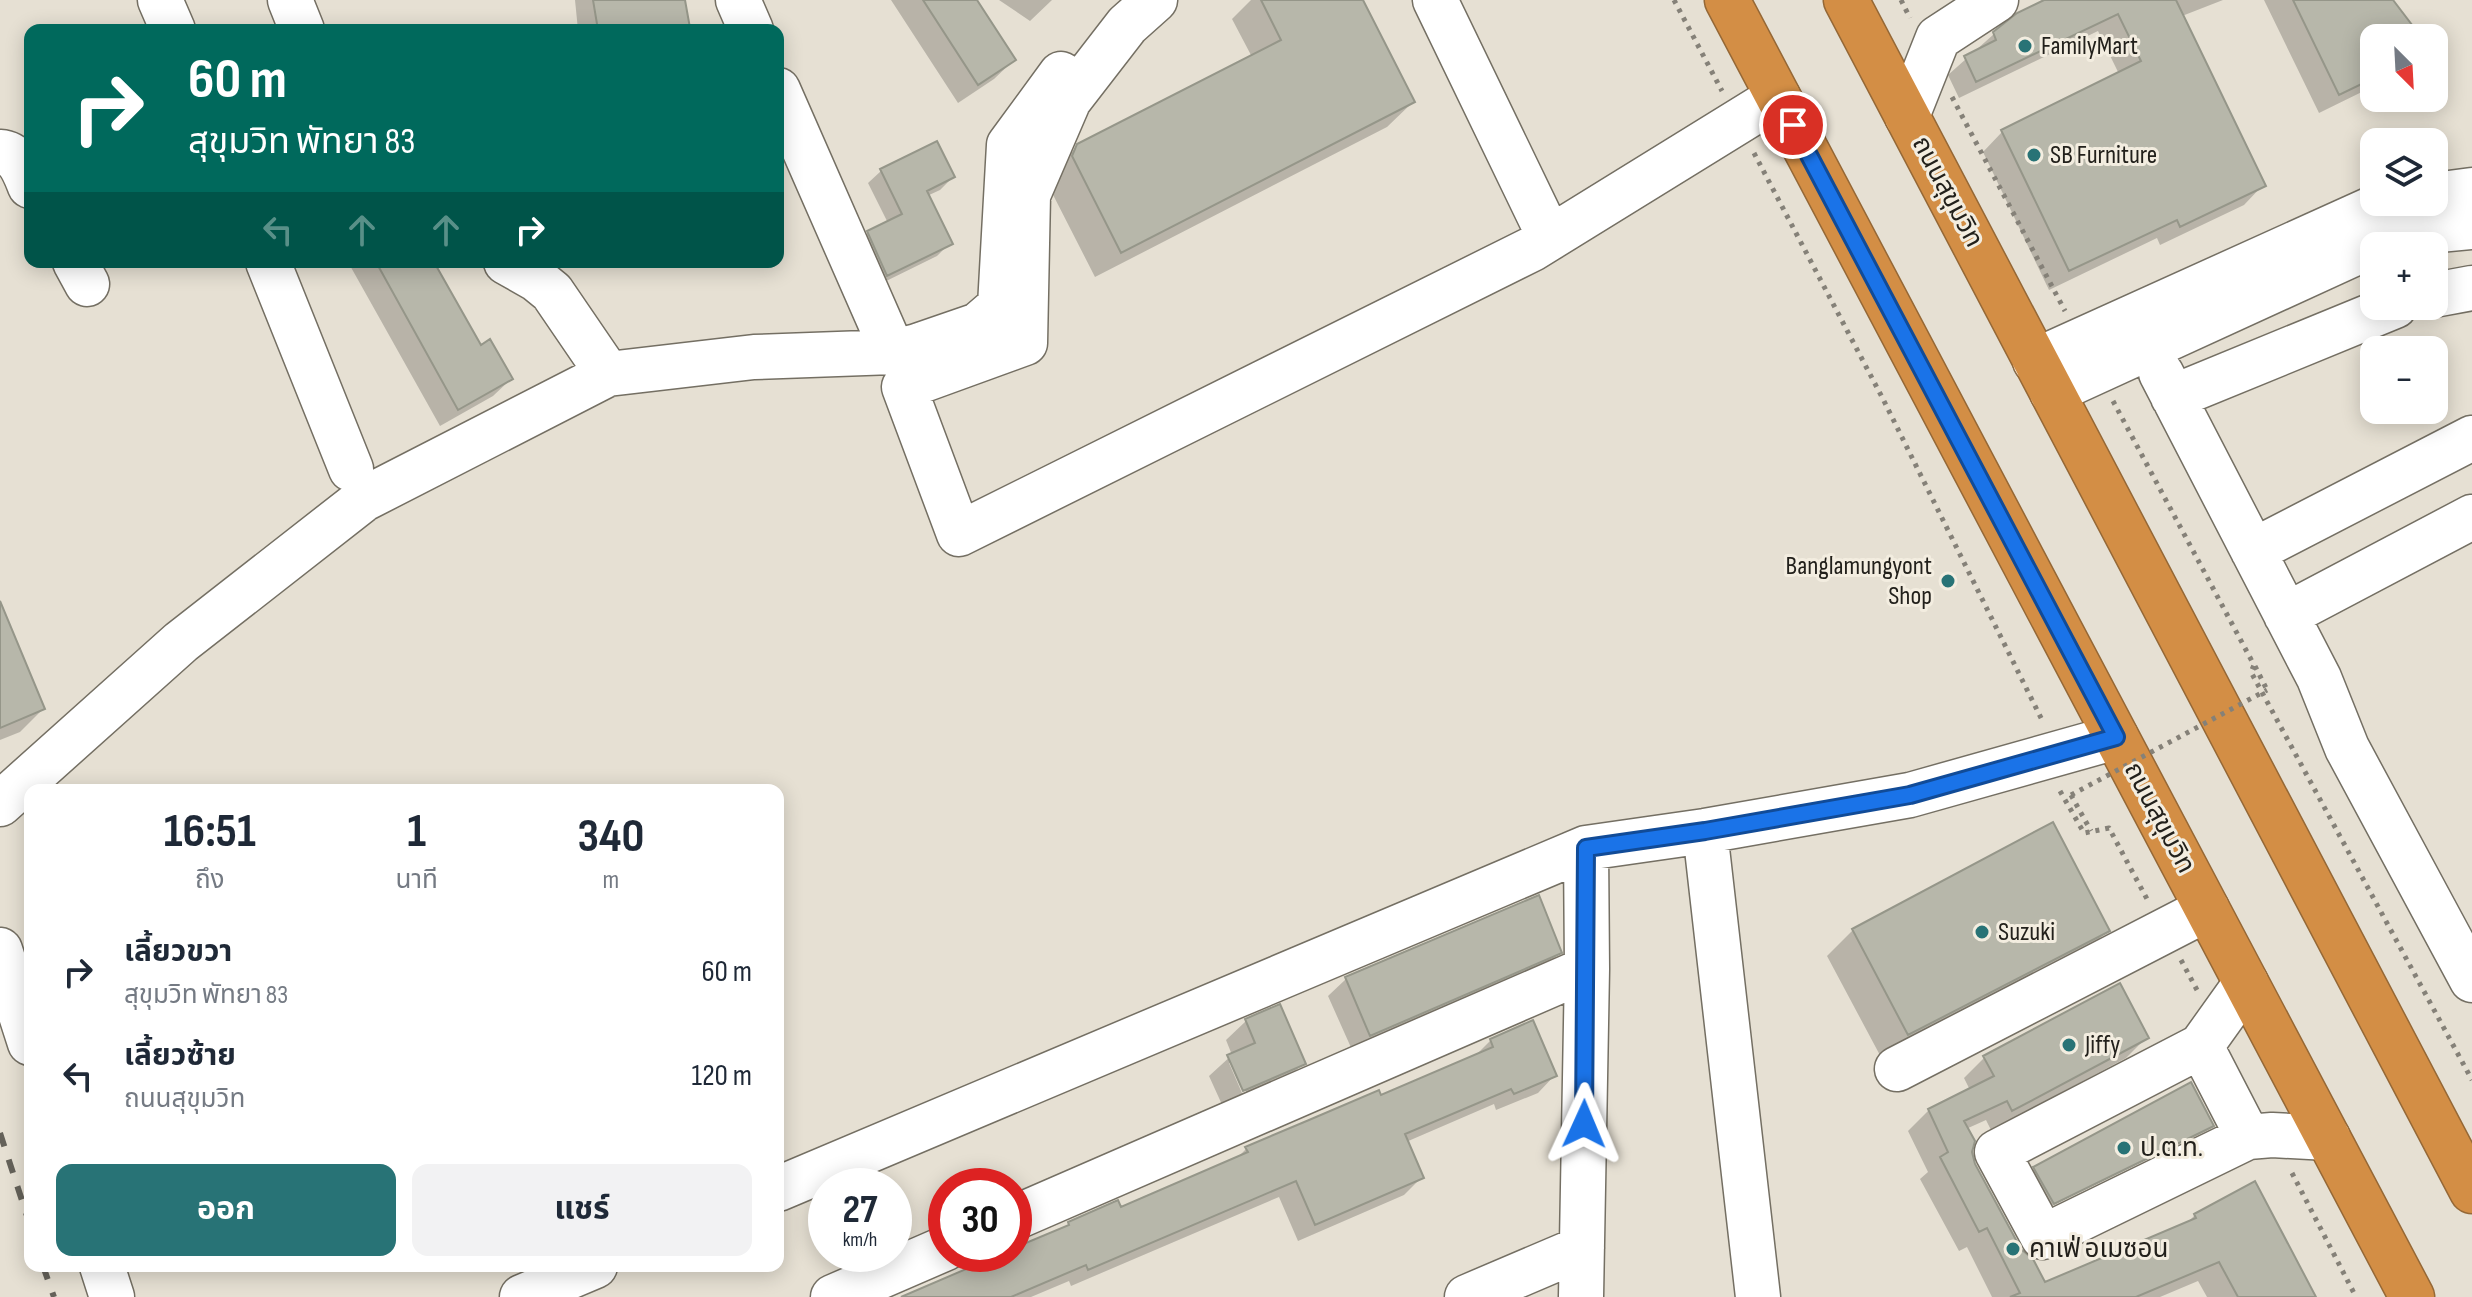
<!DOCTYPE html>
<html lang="th">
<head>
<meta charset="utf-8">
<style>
	body { margin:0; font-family:"Sofia Sans Condensed","Noto Sans Thai",sans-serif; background:#f2f2f3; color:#1f2937; height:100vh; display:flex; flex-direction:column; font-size:30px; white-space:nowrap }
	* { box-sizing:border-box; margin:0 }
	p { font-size:26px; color:#747a83 }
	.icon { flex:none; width:44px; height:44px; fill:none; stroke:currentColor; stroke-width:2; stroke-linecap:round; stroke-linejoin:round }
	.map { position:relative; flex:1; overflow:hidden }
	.side { position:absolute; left:24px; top:784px; width:760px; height:488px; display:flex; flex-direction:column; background:#fff; border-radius:16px; box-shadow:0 4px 20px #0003 }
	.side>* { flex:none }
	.banner { position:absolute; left:24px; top:24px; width:760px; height:244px; border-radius:16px; box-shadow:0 4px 20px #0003; background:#00695c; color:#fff; overflow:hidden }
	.needle { width:52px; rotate:156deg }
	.tools { position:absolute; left:2360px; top:24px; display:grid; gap:16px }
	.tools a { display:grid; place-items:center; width:88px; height:88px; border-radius:16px; background:#fff; box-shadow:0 4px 20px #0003; font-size:40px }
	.speed { position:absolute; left:808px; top:1168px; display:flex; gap:16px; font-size:40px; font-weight:700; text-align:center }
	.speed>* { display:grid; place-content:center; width:104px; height:104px; border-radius:50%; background:#fff; box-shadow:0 4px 20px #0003; line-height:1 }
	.speed small { font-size:20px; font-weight:400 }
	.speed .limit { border:12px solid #d22; background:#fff; color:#111 }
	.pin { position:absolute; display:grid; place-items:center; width:68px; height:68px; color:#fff; margin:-34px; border:4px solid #fff; border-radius:50%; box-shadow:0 2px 8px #0007 }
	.me { position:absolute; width:88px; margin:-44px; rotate:1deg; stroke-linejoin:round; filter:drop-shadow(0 0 6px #0008) }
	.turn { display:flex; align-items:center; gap:28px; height:168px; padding:0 32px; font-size:36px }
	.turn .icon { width:104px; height:104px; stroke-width:2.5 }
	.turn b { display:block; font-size:56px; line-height:68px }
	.lanes { display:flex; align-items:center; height:76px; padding:0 32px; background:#0003; justify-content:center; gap:40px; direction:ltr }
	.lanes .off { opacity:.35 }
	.eta { display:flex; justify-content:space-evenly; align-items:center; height:136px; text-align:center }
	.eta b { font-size:48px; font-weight:700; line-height:56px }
	.button { display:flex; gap:16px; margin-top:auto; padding:16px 32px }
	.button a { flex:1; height:92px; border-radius:16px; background:#287376; color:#fff; font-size:32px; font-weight:700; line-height:92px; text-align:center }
	.button a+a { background:#f2f2f3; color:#1f2937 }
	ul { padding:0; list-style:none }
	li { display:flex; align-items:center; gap:24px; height:104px; padding:0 32px }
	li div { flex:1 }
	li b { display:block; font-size:30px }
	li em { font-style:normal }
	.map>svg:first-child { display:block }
	.shadow { fill:#0003 }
	.building { fill:#b7b7aa; stroke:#959689; stroke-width:2 }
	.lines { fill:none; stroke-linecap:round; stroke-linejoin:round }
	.minor-casing { stroke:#746f63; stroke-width:47 }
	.highway-casing { stroke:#956836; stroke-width:47 }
	.path { stroke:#858178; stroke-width:5; stroke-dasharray:4 6; stroke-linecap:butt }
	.minor { stroke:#fff; stroke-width:44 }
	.highway { stroke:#d38e45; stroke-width:44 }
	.rail { stroke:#65625a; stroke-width:6; stroke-dasharray:14 14; stroke-linecap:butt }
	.path-bridge { stroke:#858178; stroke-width:5; stroke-dasharray:4 6; stroke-linecap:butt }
	.route-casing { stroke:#114b97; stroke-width:20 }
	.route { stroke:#1a73e8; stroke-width:14 }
	.poi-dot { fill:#287376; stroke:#f3ede0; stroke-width:3 }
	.labels { text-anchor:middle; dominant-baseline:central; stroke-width:6; stroke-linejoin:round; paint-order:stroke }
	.poi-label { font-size:26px; fill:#22201b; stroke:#f3ede0; text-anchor:start }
	.street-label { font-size:26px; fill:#22201b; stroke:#f3ede0 }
</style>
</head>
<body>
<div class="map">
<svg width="2472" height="1297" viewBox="0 0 2472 1297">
	<rect width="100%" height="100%" fill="#e6e0d3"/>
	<path class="shadow" d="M575,0H683L688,27L685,30H578Z
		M891,0H975L1014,60L994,79L958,103Z
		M999,0H1052L1030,21Z
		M1251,0H1361L1413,102L1387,127L1095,277L1047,183L1052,172L1078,146L1252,57L1232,19Z
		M2049,0H2223L2182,16L2263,185L2244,205L2160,245L2157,238L2049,290L1983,152L2002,132L2119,74L2098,31L1959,98L1948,75L1994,34Z
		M2264,0H2391L2419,38H2374V86L2319,113Z
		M881,171L953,177L940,190L927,196L950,243L937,256L874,287L855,245L868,233L888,223L868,183Z
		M348,262H431L480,348L511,379L493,396L440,426Z
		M0,604L43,709L20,732L0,740Z
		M1853,930H2108L2082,956L1882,1059L1827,956Z
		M1560,952L1542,970L1353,1052L1328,996L1346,979Z
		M1279,1007L1303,1063L1284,1083L1249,1098L1233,1063H1229L1245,1100L1224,1109L1209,1076L1232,1055L1226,1040L1246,1021Z
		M2147,1037L2126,1058L1991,1130L1986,1120L1966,1129L1973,1165L2019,1250L2044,1285L2186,1224L2195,1215L2314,1297H2207L2198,1281L2160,1297H1992L1967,1247L1959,1251L1920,1179L1928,1172L1908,1131L1929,1110L1970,1090L1964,1078L1984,1058Z
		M1491,1040L1555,1075L1538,1093L1496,1110L1494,1104L1406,1142L1421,1178L1404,1195L1298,1241L1279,1197L1071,1286L1069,1281L1031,1297H903L1005,1254H1014V1250L1063,1230L1069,1224L1120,1209L1235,1160L1247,1148L1380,1098L1473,1058Z
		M2212,1125L2206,1131L2047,1208L2029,1174L2035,1168Z"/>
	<path class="building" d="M593,0H685L690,28L598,30Z
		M923,0H977L1016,60L978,85Z
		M1261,0H1363L1415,102L1121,253L1072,156L1077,144L1281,40Z
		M2044,0H2176L2266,186L2180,227L2177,220L2069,271L2001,130L2141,61L2118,14L1976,82L1964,56L1996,40L1993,32L2017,13Z
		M2293,0H2393L2422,38H2374V78L2339,95Z
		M937,141L955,177L927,191L953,244L887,276L867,231L902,214L880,169Z
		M376,262H434L481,345L490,339L513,379L458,410Z
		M0,601L45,709L0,728Z
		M2053,822L2110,931L1908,1035L1852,929Z
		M1539,895L1562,953L1370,1036L1345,977Z
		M2120,983L2149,1038L2012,1111L2007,1101L1964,1121L1975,1141L1972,1152L1975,1164L2021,1249L2033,1259L2045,1282L2196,1218L2194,1214L2255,1181L2316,1297H2238L2219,1262L2136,1297H2010L2020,1293L1987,1228L1979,1232L1940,1157L1948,1152L1928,1109L1994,1076L1983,1056Z
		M1280,1004L1306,1064L1243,1091L1227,1055L1255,1043L1245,1019Z
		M1533,1020L1557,1076L1514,1094L1511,1089L1405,1134L1424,1178L1315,1225L1296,1181L1088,1270L1086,1265L1011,1297H901L1001,1254H1014V1248L1069,1225L1068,1222L1118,1200L1121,1207L1248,1152L1245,1147L1309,1120L1379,1090L1381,1095L1493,1047L1490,1039Z
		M2191,1082L2214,1126L2054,1204L2033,1167Z"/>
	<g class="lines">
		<g class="minor-casing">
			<path id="minor" d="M160,0L173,30
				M290,0L302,30
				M738,0L751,30
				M1155,0L1127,25L1069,100L1028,195L1025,343L904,387L959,534L1532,249L1778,97
				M1435,0L1550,238
				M778,90L893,352L917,346L978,325L1000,306L1009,145L1061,74
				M1907,116L1938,38L1996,0
				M0,152C18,153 24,171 30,186
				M2434,195L2472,190
				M75,262L87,284
				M268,262L351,469
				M506,262L536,279L552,292L608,374
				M2434,295L2472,288
				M2035,361L2387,202
				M2161,373L2319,678L2347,748L2472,980
				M2052,392L2397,234L2472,227
				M2173,397L2395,306
				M2253,551L2472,438
				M2286,615L2472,517
				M0,804L181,642L364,499L608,374L754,357L893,352
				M1705,831L1758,1297
				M0,950L30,1043
				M2246,983L2201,1046L1997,1152L2043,1237L2248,1137L2272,1135L2328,1138
				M2201,1046L2248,1137
				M1897,1069L2207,909
				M778,1189L1586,848L1705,831L1910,795L2116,737
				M1014,1218L1587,969
				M102,1266L112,1297
				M522,1297L595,1266
				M833,1297L946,1248
				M1467,1297L1582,1248
				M1581,1297L1587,969L1586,848"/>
		</g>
		<g class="highway-casing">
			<path id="highway" d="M1727,0L2412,1297
				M1846,0L2472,1191"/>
		</g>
		<path class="path" d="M1674,0L1722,91
			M1901,0L1910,18
			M1952,97L2065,311
			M1754,153L1883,399L2043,722
			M2113,401L2254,665L2251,672L2472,1080
			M2255,666L2267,690
			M2060,791L2084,833L2109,828L2147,899
			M2071,795L2091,831
			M2181,960L2197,990
			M2292,1173L2356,1297"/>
		<use href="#minor" class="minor"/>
		<use href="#highway" class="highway"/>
		<path class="rail" d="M0,1133L30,1225
			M43,1266L54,1297"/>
		<path class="path-bridge" d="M2071,795L2267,690"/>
	</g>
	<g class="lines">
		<g class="route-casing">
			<path id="route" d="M1584,1124L1586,848L1705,831L1910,795L2116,737L1793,125"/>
		</g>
		<use href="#route" class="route"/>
	</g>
	<g class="poi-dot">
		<circle cx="2025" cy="46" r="8"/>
		<circle cx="2034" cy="155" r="8"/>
		<circle cx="1948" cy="581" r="8"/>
		<circle cx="1982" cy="932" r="8"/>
		<circle cx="2069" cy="1045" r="8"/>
		<circle cx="2124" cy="1148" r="8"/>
		<circle cx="2013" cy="1249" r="8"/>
	</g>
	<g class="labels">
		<g class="poi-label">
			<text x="2041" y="46">FamilyMart</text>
			<text x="2050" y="155">SB Furniture</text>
			<text x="1932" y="566" text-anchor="end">Banglamungyont<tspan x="1932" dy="30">Shop</tspan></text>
			<text x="1998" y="932">Suzuki</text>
			<text x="2085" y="1045">Jiffy</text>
			<text x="2140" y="1148">ป.ต.ท.</text>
			<text x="2029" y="1249">คาเฟ่ อเมซอน</text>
		</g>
		<g class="street-label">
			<text transform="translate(1947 192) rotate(62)">ถนนสุขุมวิท</text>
			<text transform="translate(2159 818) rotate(62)">ถนนสุขุมวิท</text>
		</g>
	</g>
</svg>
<div class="tools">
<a><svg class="needle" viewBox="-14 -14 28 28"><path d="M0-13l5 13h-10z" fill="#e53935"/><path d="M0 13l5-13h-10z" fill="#747a83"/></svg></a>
<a><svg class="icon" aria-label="layers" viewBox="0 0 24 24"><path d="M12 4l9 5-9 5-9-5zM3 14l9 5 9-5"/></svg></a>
<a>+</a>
<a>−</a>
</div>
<div class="speed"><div>27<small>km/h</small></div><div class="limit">30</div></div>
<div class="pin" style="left:1793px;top:125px;background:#d93025"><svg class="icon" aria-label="arrive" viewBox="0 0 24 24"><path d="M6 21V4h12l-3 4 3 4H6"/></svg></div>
<svg class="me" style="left:1584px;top:1124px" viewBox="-20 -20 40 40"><path d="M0-17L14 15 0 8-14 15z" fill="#1a73e8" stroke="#fff" stroke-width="4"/></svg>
<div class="banner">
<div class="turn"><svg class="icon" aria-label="right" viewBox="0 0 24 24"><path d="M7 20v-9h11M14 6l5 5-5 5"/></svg><div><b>60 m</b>สุขุมวิท พัทยา 83</div></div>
<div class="lanes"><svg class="icon off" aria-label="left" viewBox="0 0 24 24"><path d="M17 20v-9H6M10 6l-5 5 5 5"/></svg><svg class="icon off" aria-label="ahead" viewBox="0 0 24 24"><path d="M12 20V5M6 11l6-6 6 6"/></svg><svg class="icon off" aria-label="ahead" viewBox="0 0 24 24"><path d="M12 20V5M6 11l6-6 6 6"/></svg><svg class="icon" aria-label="right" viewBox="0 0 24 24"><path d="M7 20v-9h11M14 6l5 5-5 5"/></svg></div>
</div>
<section class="side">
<div class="eta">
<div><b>16:51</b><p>ถึง</p></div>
<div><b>1</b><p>นาที</p></div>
<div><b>340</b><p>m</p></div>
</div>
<ul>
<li><svg class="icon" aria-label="right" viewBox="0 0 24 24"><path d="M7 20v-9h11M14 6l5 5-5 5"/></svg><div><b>เลี้ยวขวา</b><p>สุขุมวิท พัทยา 83</p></div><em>60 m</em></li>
<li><svg class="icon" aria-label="left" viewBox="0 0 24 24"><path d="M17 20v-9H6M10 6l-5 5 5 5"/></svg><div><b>เลี้ยวซ้าย</b><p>ถนนสุขุมวิท</p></div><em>120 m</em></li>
</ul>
<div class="button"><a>ออก</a><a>แชร์</a></div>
</section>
</div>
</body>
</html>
